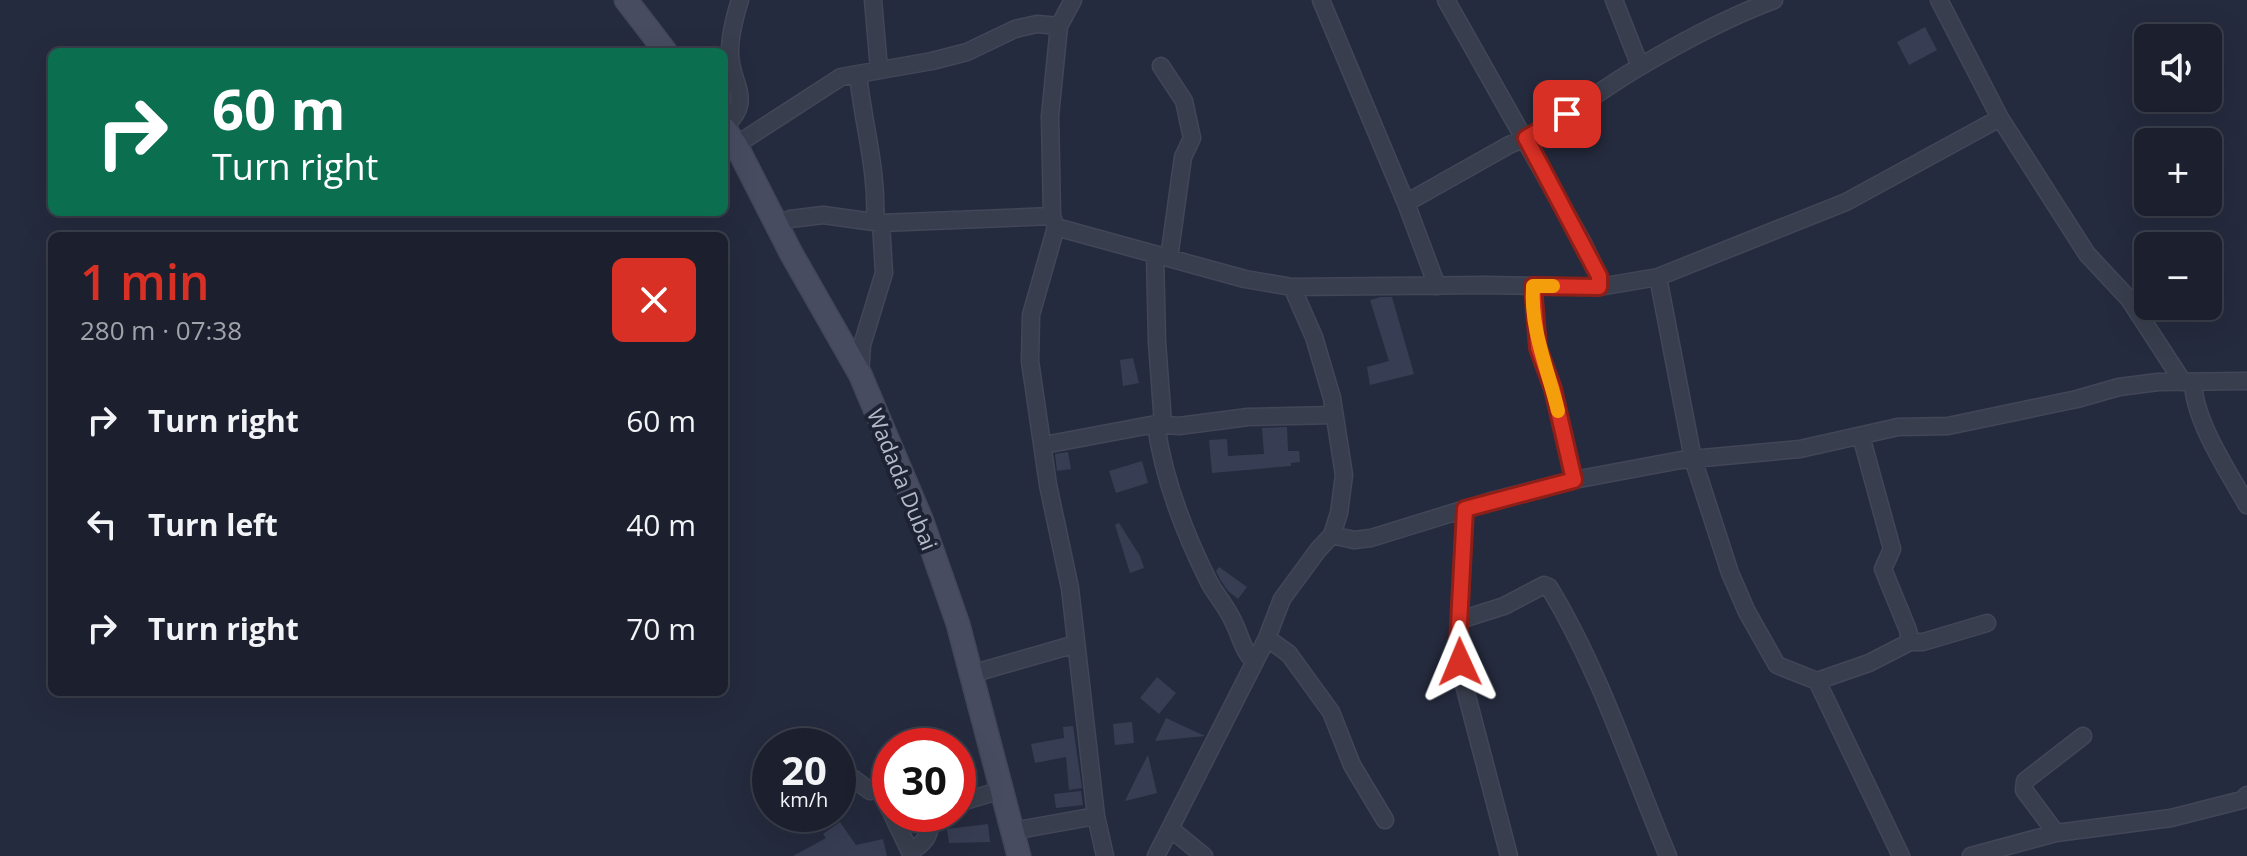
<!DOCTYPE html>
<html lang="en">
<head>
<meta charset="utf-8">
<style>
	body { margin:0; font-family:"Open Sans",sans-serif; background:#252836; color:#f1f3f6; height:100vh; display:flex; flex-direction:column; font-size:30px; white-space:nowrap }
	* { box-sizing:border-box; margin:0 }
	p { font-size:26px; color:#a0a3aa }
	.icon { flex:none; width:44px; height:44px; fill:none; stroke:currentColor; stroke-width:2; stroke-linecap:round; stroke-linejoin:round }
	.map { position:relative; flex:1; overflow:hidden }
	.details { position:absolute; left:48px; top:232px; width:680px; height:464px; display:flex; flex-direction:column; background:#1c202e; border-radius:12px; box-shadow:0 8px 32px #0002,0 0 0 2px #3a3e4a }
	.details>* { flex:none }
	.top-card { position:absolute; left:48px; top:48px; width:680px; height:168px; border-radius:12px; box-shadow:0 8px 32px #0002,0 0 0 2px #3a3e4a; background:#0b6e4f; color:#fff; overflow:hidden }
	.controls { position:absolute; left:2134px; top:24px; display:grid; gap:16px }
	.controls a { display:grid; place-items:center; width:88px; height:88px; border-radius:12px; background:#1c202e; box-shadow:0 8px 32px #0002,0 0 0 2px #3a3e4a; font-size:40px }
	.speed { position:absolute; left:752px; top:728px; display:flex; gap:16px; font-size:40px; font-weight:700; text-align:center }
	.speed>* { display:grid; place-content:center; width:104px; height:104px; border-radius:50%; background:#1c202e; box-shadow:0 8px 32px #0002,0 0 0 2px #3a3e4a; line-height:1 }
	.speed small { font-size:20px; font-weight:400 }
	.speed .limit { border:12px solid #d22; background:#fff; color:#111 }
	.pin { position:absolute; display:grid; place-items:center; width:68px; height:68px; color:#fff; margin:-34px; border-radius:16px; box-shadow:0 4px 12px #0006 }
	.me { position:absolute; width:88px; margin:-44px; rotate:359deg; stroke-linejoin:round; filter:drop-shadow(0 0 6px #0008) }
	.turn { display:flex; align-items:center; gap:28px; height:168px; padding:0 32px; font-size:36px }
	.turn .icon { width:104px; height:104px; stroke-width:2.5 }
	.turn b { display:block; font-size:56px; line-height:68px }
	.round { display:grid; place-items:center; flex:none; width:84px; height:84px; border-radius:12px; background:#252836 }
	.overview { display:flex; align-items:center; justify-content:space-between; height:136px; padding:0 32px }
	h1 { font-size:48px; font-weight:600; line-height:60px; color:#d93025 }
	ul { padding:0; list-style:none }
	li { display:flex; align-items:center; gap:24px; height:104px; padding:0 32px }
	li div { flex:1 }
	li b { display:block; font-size:30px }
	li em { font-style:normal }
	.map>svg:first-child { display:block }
	.building { fill:#373e54 }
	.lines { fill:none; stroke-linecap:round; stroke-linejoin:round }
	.street-casing { stroke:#424757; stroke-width:19 }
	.secondary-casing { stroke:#424757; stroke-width:25 }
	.street { stroke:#393e4e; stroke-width:16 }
	.secondary { stroke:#474c61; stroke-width:22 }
	.route-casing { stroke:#8d1f18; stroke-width:20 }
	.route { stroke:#d93025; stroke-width:14 }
	.slow { stroke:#f59e0b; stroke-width:14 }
	.labels { text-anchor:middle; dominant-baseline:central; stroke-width:8; stroke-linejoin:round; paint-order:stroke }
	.street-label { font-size:22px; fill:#b5b9c9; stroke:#1e2333 }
</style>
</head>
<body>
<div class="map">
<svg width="2247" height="856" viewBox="0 0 2247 856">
	<rect width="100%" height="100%" fill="#252b3e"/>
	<path class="building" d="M1925,27L1937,50L1909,65L1897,42Z
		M1381,297H1392L1414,374L1370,385L1367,367L1389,361L1370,300Z
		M1133,358L1139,383L1123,386L1120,360Z
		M1287,427L1288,451H1299L1300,462L1291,463V466L1212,473L1209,440L1227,439L1228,456L1264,454L1262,428Z
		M1068,452L1071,469L1057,471L1055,454Z
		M1142,461L1148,483L1116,493L1109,471Z
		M1119,523L1140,556L1144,568L1130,573L1115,525Z
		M1219,567L1247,587L1238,599L1228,591L1221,581L1216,571Z
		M1157,677L1176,693L1159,714L1140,698Z
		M1166,718L1205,736L1155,741Z
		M1132,722L1134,743L1115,745L1113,724Z
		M1073,726L1082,788L1069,790L1066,757L1035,763L1031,744L1064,738L1063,727Z
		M1148,755L1157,793L1125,801L1137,776Z
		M1081,791L1083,805L1056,808L1054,794Z
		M840,822L856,845L883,839L887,856H793L826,838L823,834Z
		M988,824L990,842L949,843L947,829Z"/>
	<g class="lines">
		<g class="street-casing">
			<path id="street" d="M873,0L879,69
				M1073,0L1059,26L1050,116L1052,216L1056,227L1031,315L1030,361L1048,485L1070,588L1096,816L1105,856
				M1321,0L1406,203L1437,286
				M1446,0L1583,243L1599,276V287
				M1614,0L1640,66
				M1939,0L2000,118L2087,254L2129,299L2183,382
				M1161,66L1184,101L1192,138L1183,157L1169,258
				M858,74C863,124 878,171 875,222
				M724,127C756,99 729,84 730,51C730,34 735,16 740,0
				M736,145L841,77L932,61L967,52L1015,29L1037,24L1059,26
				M1406,203L1509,145C1557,126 1596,92 1641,66C1683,41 1729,17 1774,0
				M779,225L790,219L823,215L881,223L1052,216
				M1056,227L1245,279L1292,287L1487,285L1599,287L1658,277L1846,202L2000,118
				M1155,254L1157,342L1163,424
				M1658,277L1693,459L1730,573L1747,612L1777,665L1817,681L1901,856
				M1533,286L1538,348L1553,389L1574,480
				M860,374L862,345L884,273L881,223
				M2193,382C2194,421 2228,471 2247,505
				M1156,424C1163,478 1185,534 1209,582C1216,595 1226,606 1232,619C1240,633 1242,651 1255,662
				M1861,436L1892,549L1883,569L1908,630L1910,642
				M1044,445L1156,424L1179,426L1248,417L1333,415
				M1465,509L1458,644L1463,681L1509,856
				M1332,535L1354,540L1371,538L1491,501L1574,480L1681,460L1800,449L1898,427L1948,426L2077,399L2119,387L2158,382L2247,381
				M1460,620L1504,606L1544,585L1549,587C1600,671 1630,766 1668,856
				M1267,638L1289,654L1331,712L1352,765L1385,820
				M971,674L1076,644
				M1817,681L1869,663L1910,642H1923L1987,623
				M838,772L854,779L870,791L878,788L890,810
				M958,803L1002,790
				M892,814L912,856
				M1171,829L1204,856
				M1013,831L1096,816
				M2056,833L2024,790L2025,781L2083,736
				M911,851C927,842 931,833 931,814
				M1156,856L1267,638L1282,599L1318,550L1332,535L1339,513L1344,475L1332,398L1314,337L1292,287
				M1971,856L2056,833L2171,818L2242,800L2247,795"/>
		</g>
		<g class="secondary-casing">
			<path id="secondary" d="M626,0L666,52
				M724,128L736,145L791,253L860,374L922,521L958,624L1019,856"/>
		</g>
		<use href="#street" class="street"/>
		<use href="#secondary" class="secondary"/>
	</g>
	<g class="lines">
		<g class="route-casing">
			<path id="route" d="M1460,662L1458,644L1465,509L1574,480L1553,389L1538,348L1533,286L1599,287V276L1526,138L1567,114"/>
		</g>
		<use href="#route" class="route"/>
		<path class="slow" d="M1553,286H1533C1530,330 1548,369 1558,411"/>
	</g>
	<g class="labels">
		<g class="street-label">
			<text transform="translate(903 479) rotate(68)">Wadada Dubai</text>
		</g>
	</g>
</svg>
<div class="controls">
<a><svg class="icon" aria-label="sound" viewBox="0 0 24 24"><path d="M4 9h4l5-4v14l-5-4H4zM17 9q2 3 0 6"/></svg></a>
<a>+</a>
<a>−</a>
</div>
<div class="speed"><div>20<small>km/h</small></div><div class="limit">30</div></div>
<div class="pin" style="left:1567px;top:114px;background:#d93025"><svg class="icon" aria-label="arrive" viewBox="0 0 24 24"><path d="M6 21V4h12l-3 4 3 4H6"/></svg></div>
<svg class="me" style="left:1460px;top:662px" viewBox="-20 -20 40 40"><path d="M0-17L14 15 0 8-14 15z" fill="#d93025" stroke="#fff" stroke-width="4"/></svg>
<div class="top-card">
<div class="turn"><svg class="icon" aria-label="right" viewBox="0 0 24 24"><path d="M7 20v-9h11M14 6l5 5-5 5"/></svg><div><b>60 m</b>Turn right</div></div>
</div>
<section class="details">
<div class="overview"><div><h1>1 min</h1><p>280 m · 07:38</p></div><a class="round" style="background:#d93025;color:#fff"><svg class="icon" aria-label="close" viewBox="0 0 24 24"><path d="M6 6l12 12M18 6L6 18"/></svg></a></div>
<ul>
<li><svg class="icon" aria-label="right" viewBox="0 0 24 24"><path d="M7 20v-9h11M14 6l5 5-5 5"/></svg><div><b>Turn right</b></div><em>60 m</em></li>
<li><svg class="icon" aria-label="left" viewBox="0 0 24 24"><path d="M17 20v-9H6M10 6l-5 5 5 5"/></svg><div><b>Turn left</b></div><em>40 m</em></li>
<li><svg class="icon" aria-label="right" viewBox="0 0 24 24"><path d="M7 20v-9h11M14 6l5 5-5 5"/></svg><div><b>Turn right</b></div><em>70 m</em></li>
</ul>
</section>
</div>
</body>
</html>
